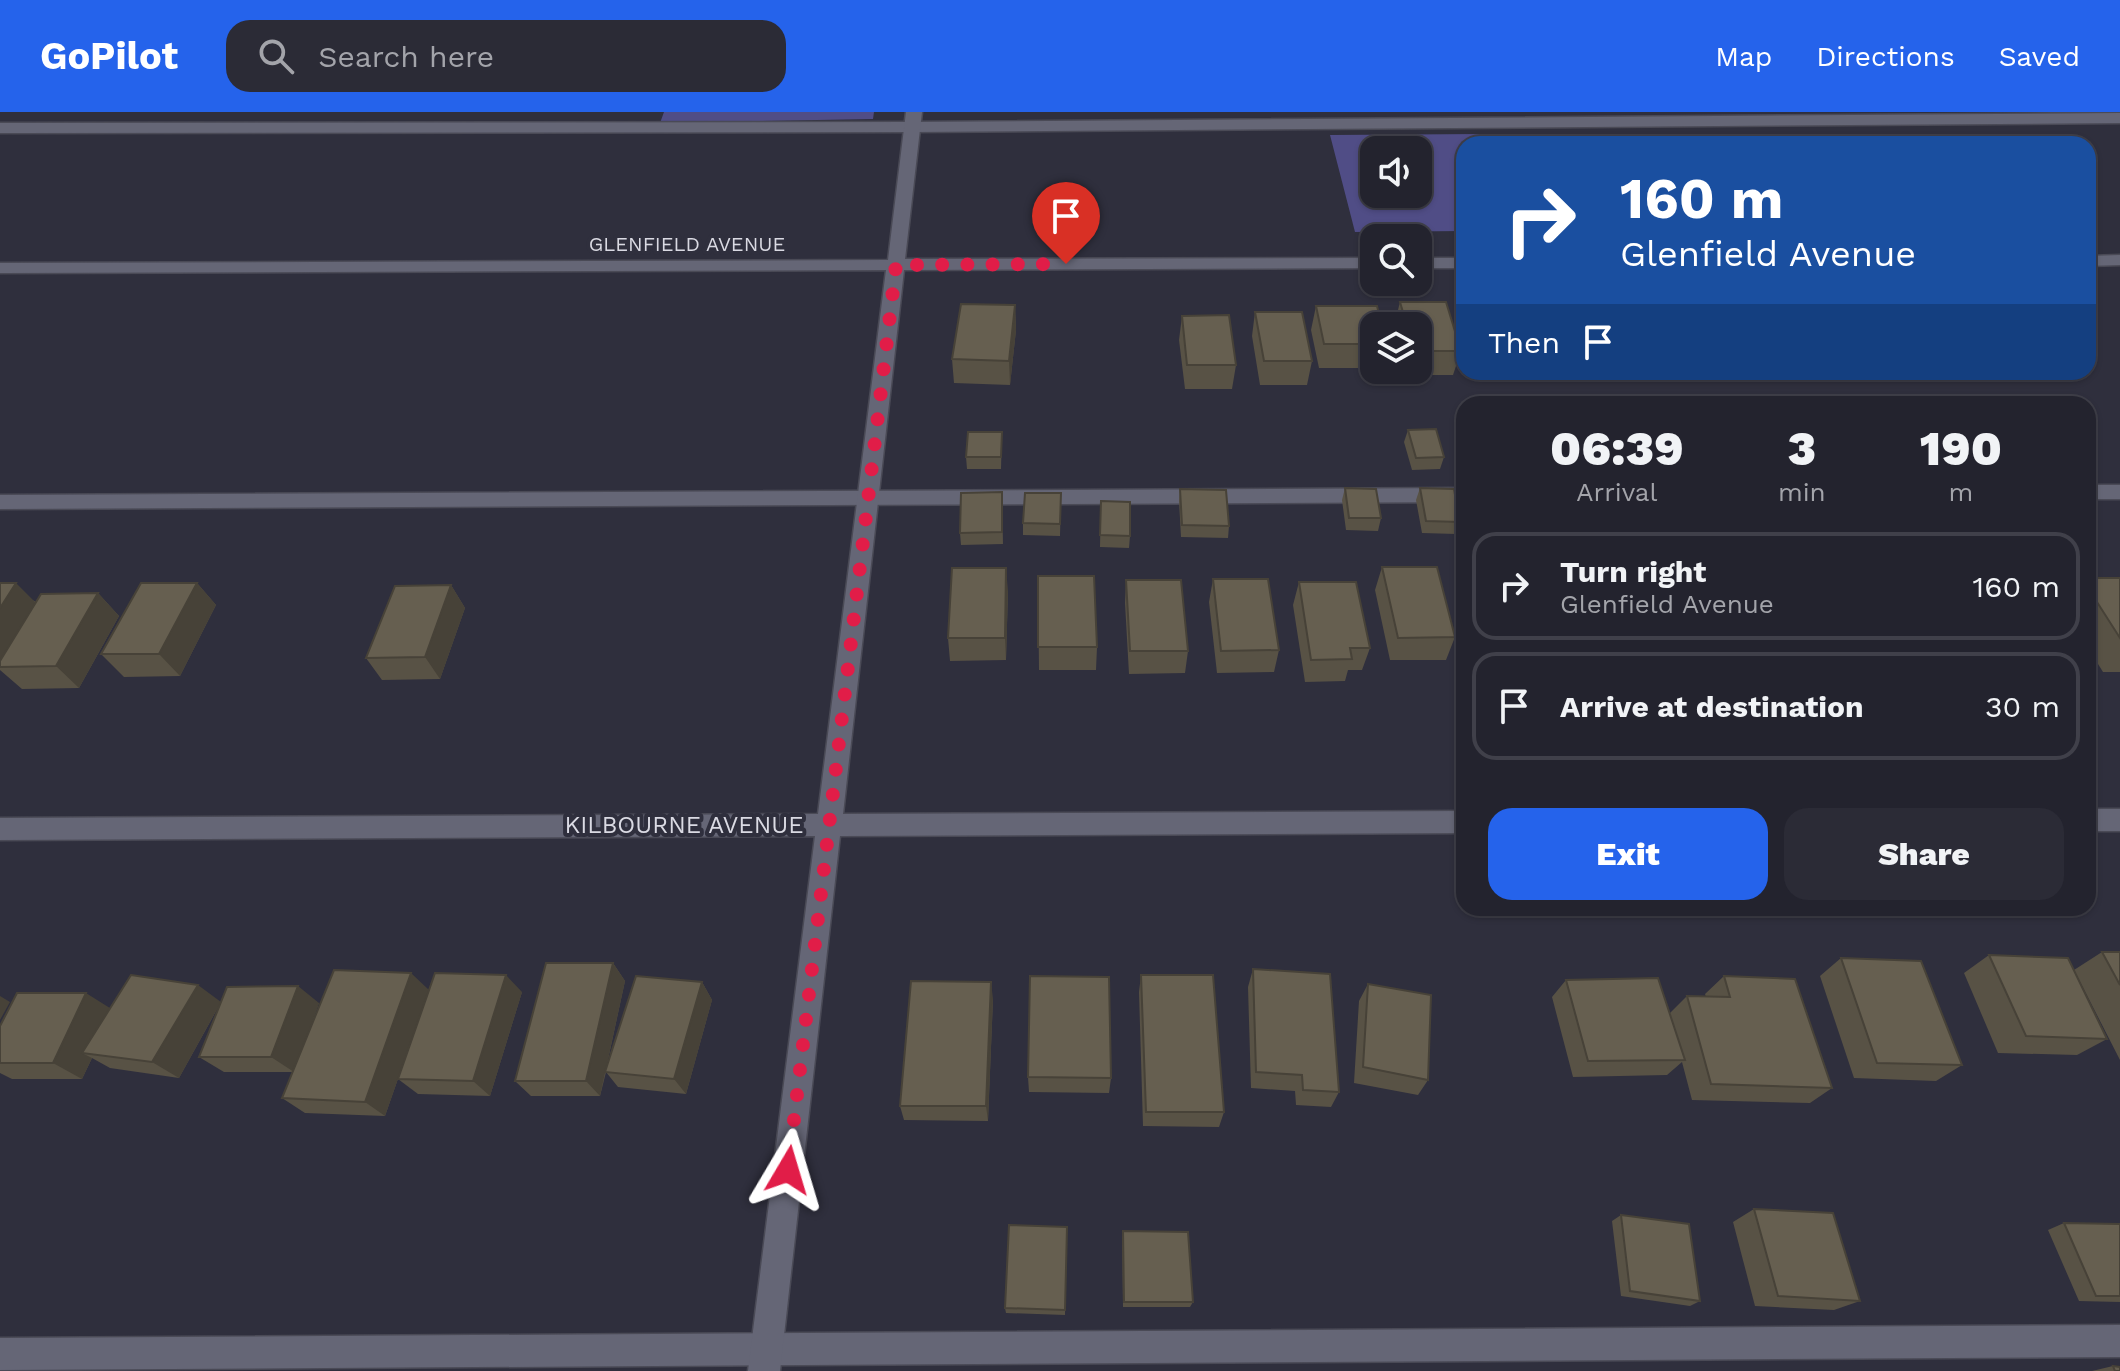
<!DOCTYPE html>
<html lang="en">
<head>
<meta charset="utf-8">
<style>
	body { margin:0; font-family:"Work Sans",sans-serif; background:#2b2b36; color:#f1f3f6; height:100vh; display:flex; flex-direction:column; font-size:30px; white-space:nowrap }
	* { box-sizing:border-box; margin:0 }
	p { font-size:26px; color:#a3a4aa }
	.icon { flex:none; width:44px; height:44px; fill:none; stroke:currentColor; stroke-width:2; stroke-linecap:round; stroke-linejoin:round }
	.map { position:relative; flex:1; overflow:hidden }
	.sheet { position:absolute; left:1456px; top:284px; width:640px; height:520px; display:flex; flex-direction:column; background:#23232e; border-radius:24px; box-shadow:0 2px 6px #0004,0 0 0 2px #40404a }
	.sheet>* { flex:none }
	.banner { position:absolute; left:1456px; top:24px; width:640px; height:244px; border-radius:24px; box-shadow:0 2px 6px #0004,0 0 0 2px #40404a; background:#1a4fa0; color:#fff; overflow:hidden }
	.fabs { position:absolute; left:1360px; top:24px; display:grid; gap:16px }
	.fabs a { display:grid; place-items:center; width:72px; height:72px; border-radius:16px; background:#23232e; box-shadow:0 2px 6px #0004,0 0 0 2px #40404a; font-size:40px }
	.pin { position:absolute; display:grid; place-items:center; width:68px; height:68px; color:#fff; margin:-82px -34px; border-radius:50% 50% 50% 0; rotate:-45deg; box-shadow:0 0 8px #0007 }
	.pin .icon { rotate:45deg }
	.me { position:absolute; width:88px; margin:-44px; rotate:7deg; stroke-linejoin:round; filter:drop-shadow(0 0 6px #0008) }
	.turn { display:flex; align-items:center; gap:28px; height:168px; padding:0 32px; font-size:36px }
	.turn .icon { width:104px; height:104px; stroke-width:2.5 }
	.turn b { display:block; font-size:56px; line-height:68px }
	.then { display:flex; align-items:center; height:76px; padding:0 32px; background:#0003; gap:16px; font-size:30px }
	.eta { display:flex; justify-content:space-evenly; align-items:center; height:136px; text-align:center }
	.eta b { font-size:48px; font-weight:800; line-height:56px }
	.action { display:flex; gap:16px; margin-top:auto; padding:16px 32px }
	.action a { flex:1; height:92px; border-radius:24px; background:#2563eb; color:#fff; font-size:32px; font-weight:800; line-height:92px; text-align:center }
	.action a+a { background:#2b2b36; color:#f1f3f6 }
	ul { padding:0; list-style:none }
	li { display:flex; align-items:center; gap:24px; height:108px; margin:0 16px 12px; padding:0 16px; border:4px solid #40404a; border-radius:24px }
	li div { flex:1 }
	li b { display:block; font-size:30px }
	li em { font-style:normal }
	header { display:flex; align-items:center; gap:48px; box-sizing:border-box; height:112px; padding:0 40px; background:#2563eb; color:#fff }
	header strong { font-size:38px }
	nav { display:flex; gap:44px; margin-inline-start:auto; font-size:28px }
	.search { width:560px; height:72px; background:#2b2b36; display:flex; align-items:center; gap:20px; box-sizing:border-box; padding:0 28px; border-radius:24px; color:#a3a4aa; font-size:30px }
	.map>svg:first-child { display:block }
	.green { fill:#504d86; fill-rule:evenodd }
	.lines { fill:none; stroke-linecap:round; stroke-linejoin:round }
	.service-casing { stroke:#4a4a56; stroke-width:3 }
	.minor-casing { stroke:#4a4a56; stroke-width:3 }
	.service { fill:#656676; fill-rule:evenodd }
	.minor { fill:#656676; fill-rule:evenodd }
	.wall { fill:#585245 }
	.shaded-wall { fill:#474238 }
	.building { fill:#665f50; stroke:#474238; stroke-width:2 }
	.route { stroke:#e11d48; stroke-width:14; stroke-dasharray:0 25.2 }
	.labels { text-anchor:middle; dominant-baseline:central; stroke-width:8; stroke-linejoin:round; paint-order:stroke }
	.far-street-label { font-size:20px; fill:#dadae3; stroke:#2f2f3d }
	.street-label { font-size:24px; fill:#dadae3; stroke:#2f2f3d }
</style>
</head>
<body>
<header>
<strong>GoPilot</strong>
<div class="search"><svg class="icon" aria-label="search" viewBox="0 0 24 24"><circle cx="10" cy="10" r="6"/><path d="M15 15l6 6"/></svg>Search here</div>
<nav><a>Map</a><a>Directions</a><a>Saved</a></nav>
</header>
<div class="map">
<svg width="2120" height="1259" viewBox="0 0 2120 1259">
	<rect width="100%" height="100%" fill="#2f2f3d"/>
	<path class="green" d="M664,0H874L873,7L660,11Z
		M1482,22L1485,32H1464V119L1355,120L1330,23ZM1374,38H1418V82H1374Z"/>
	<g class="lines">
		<g class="service-casing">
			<path id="service" d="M2120,1V11L912,20L0,21V11L912,10Z
				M2088,373H2120V387H2088Z
				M1464,376V390L0,397V383Z
				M2120,1213V1245L0,1258V1226Z"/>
		</g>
		<g class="minor-casing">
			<path id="minor" d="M906,0H922L905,147L1374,146V156L904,158L843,702L1464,699V721L840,724L780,1259H748L815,724L0,728V706L818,702L886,158L0,161V151L888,148Z
				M2120,143V153L2088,154V144Z
				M1418,146H1464V156H1418Z
				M2088,697H2120V719H2088Z"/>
		</g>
		<use href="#service" class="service"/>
		<use href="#minor" class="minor"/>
	</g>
	<path class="wall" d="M1400,190L1461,239L1453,263H1407L1405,258H1418V214H1394Z
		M1015,193L1016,218L1010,273L954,271L952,247Z
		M1316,194L1374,214V256H1319L1311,218Z
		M1255,200L1312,249L1307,273H1260L1252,224Z
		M1182,204L1236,253L1232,277H1185L1179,228Z
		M1478,260H1526L1525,261L1479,262Z
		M1553,260H1605L1602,266L1555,267Z
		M1625,260H1677L1674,266H1627Z
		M1765,260H1818L1816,263L1766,262Z
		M1408,318L1444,345L1440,357L1412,358L1404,330Z
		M1002,320L1001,357H967L966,345Z
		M1345,376L1381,406L1378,419L1346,418L1342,388Z
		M1420,376L1460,410L1456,422L1422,421L1416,388Z
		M1180,377L1229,414L1228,426L1181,425L1179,389Z
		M1002,380L1003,432L961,433L960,421Z
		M1061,381L1060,424L1023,423V411Z
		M1101,389L1130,424L1129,436L1100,435Z
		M1382,455L1455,525L1446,548H1390L1375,478Z
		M1038,464L1097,535L1096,558H1039Z
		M2088,466H2120V560H2103L2088,536Z
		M1213,467L1279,538L1274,560L1217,561L1209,490Z
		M1126,468L1188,539L1185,561L1129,562L1125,491Z
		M1299,470L1370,536L1362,558H1348L1345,569L1305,570L1293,493Z
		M0,471L36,490L98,481L119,504L79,576L22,577L0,558Z
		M197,471L216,493L180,564L124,565L101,542Z
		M451,473L465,496L440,567L382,568L366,546Z
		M1008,479L1006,548L950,549L948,526Z
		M2102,840H2120V948L2074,858L2107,927L2077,943L1998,941L1964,861L1989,843L2074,858Z
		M1841,846L1962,953L1936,969L1854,966L1820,864Z
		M613,851L625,869L606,957L702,870L712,888L686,982L618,975L606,960L600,984H531L515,969Z
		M1253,857L1339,980L1331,995L1296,993L1295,979L1251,976L1248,875Z
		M1141,863L1224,1000L1219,1015L1143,1014L1139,880Z
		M1724,864L1832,976L1810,991L1692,988L1682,950L1667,963L1573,965L1552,885L1566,868L1670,901L1687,884L1706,885L1705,882Z
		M1368,872L1428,968L1418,983L1354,971L1359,889Z
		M429,878L385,1004L305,1001L282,986L293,960H224L199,945L220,892L179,966L110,956L92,946L82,967H12L0,961V914L110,896L221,890L319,891L306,928Z
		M522,880L490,984L418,982L398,967Z
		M993,887L988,1009L904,1008L900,994Z
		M1028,965L1111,966L1109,981L1029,980Z
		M1754,1097L1860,1189L1834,1198L1755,1194L1733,1110Z
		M1621,1103L1700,1189L1690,1194L1621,1184L1612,1109Z
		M2064,1111L2120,1112V1190L2079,1189L2048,1118Z
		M1067,1115L1065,1203L1006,1201L1005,1196Z
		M1123,1119L1193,1190L1190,1195H1123L1122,1125Z
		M2113,1254L2120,1259H2092Z"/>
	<path class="shaded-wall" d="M1015,193L1016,218L1010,273L1009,249Z
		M1006,456L1008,479L1006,548L1005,526Z
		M16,471L39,494L0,555V496Z
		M197,471L216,493L180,564L159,542Z
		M451,473L465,496L440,567L425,545Z
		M98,481L119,504L79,576L56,554Z
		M613,851L625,869L600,984L586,969Z
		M411,861L429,878L385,1004L365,990Z
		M506,863L522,880L490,984L473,969Z
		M702,870L712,888L686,982L674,967Z
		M991,870L993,887L988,1009L986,994Z
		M198,873L221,890L179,966L152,950Z
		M298,874L319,891L294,960L271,945Z
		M86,881L113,898L82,941L92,946L82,967L53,951Z
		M0,884L10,890L0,908Z"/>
	<path class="building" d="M1400,190H1446L1461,239H1418V214H1407Z
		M961,192L1015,193L1009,249L952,247Z
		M1316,194H1377L1382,214H1374V232H1324Z
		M1255,200H1302L1312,249H1264Z
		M1229,203L1236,253H1187L1182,204Z
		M1436,317L1444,345L1416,346L1408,318Z
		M968,320H1002L1001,345H966Z
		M1345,376L1376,377L1381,406H1349Z
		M1420,376L1454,377L1460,410L1426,409Z
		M1180,377L1226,378L1229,414L1182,413Z
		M1002,380V420L960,421L961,381Z
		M1025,381H1061L1060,412L1023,411Z
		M1101,389L1130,390V424L1100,423Z
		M1382,455H1437L1455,525L1398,526Z
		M952,456H1006L1005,526H948Z
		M1038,464H1094L1097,535H1038Z
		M2088,466H2120V526L2088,476Z
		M1213,467H1268L1279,538L1221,539Z
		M1126,468H1181L1188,539H1130Z
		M1299,470H1356L1370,536H1350L1352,547L1311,548Z
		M0,471H16L0,496Z
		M141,471H197L159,542H101Z
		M451,473L425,545L366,546L395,474Z
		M98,481L56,554L0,555V549L41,482Z
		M2102,840H2120V873Z
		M1989,843L2068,846L2107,927L2026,924Z
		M1841,846L1921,849L1962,953L1877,951Z
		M546,851H613L586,969H515Z
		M1253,857L1330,862L1339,980L1303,978L1302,963L1256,960Z
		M334,858L411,861L365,990L282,986Z
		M435,861L506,863L473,969L398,967Z
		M131,863L198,873L152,950L82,941Z
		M1141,863H1213L1224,1000H1146Z
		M636,864L702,870L674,967L605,960Z
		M1030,864L1109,865L1111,966L1028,965Z
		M1724,864L1795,867L1832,976L1711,972L1687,884L1730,885Z
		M1658,866L1685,948L1588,949L1566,868Z
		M911,869L991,870L986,994H900Z
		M1368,872L1431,883L1428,968L1363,955Z
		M298,874L271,945H199L227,875Z
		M17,881H86L53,951H0V914Z
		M1754,1097L1833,1101L1860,1189L1778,1184Z
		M1621,1103L1689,1112L1700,1189L1630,1179Z
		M2064,1111L2120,1112V1184H2096Z
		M1009,1113L1067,1115L1065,1198L1005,1196Z
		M1123,1119L1188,1120L1193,1190H1124Z
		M2113,1254L2120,1255V1259H2115Z"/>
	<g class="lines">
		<path class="route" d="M788,1058L896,153L1066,152"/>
	</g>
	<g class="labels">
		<g class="far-street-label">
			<text x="687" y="132">GLENFIELD AVENUE</text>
		</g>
		<g class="street-label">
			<text x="684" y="713">KILBOURNE AVENUE</text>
		</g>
	</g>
</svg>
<div class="fabs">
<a><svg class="icon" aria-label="sound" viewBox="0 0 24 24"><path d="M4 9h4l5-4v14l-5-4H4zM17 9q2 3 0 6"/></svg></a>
<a><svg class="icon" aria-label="search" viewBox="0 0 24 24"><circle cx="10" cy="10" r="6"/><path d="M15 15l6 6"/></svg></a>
<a><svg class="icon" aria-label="layers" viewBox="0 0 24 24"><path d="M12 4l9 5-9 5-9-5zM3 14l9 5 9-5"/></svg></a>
</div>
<div class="pin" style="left:1066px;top:152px;background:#d93025"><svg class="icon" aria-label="arrive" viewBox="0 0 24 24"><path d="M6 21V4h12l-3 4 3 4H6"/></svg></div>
<svg class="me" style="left:788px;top:1058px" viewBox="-20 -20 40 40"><path d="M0-17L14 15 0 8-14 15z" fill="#e11d48" stroke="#fff" stroke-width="4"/></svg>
<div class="banner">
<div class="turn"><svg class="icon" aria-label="right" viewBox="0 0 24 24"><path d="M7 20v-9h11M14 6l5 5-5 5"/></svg><div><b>160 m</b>Glenfield Avenue</div></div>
<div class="then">Then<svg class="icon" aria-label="arrive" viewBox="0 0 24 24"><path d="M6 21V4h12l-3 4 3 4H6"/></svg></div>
</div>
<section class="sheet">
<div class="eta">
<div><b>06:39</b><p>Arrival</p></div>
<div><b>3</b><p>min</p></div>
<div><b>190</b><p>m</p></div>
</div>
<ul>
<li><svg class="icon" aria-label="right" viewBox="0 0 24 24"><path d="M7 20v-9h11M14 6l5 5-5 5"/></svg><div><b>Turn right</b><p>Glenfield Avenue</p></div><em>160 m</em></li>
<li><svg class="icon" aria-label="arrive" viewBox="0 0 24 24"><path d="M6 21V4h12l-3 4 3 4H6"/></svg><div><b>Arrive at destination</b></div><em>30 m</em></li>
</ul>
<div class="action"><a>Exit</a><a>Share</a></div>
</section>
</div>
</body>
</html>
